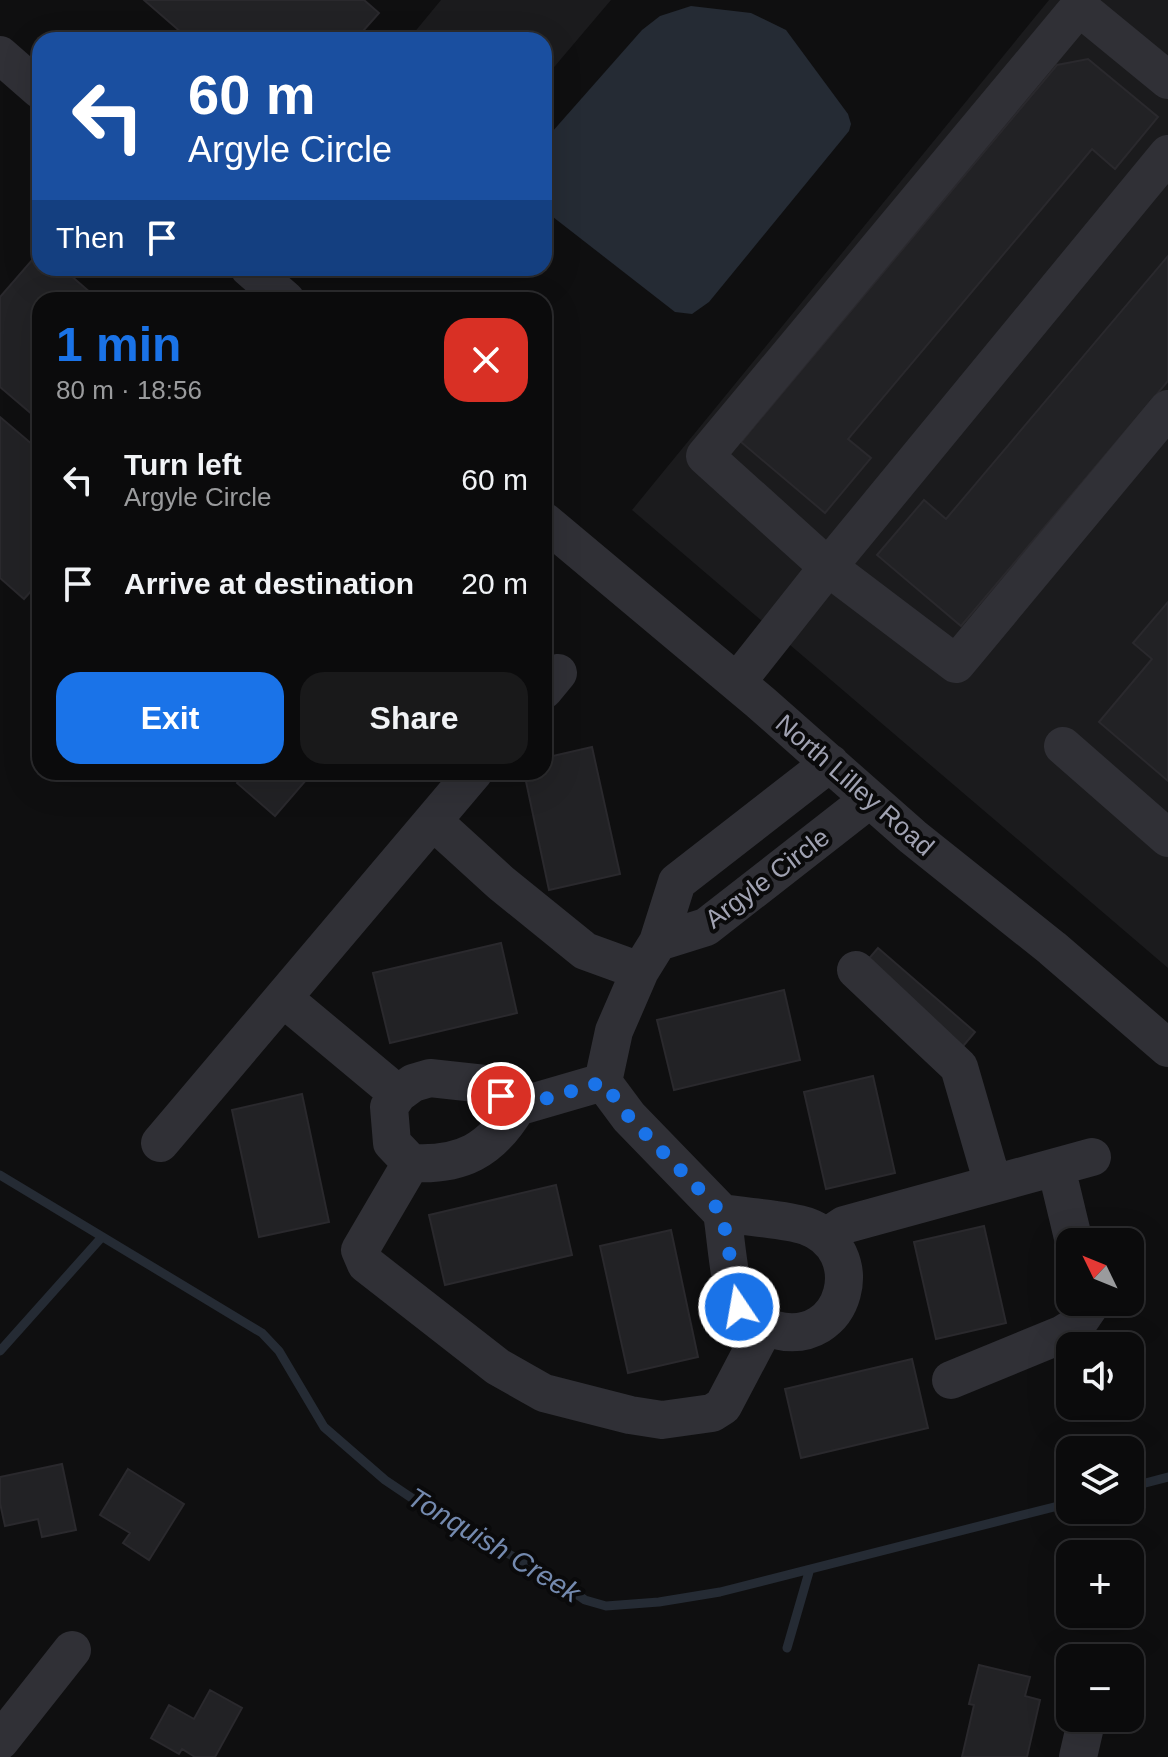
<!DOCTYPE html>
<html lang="en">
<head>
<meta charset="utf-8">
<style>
	body { margin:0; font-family:Arial,sans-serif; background:#19191a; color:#f1f3f6; height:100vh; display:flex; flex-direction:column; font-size:30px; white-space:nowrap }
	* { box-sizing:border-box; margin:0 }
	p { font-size:26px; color:#9a9b9d }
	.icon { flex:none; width:44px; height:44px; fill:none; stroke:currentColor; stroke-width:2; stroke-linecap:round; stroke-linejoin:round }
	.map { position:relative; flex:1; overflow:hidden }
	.panel { position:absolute; left:32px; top:292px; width:520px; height:488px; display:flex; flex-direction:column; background:#0b0b0c; border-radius:24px; box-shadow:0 8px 32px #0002,0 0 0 2px #2b2b2d }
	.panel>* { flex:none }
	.banner { position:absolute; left:32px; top:32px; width:520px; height:244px; border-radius:24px; box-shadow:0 8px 32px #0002,0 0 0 2px #2b2b2d; background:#1a4fa0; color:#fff; overflow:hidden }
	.needle { width:52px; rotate:313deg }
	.fabs { position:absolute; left:1056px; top:1228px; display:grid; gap:16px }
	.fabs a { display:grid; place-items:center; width:88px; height:88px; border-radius:16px; background:#0b0b0c; box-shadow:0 8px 32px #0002,0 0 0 2px #2b2b2d; font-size:40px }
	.pin { position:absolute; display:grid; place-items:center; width:68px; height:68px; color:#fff; margin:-34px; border:4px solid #fff; border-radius:50%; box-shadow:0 2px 8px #0007 }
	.me { position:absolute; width:88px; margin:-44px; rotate:348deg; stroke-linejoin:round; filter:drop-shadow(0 0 6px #0008) }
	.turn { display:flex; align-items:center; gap:28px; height:168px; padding:0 24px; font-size:36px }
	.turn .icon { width:104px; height:104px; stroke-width:2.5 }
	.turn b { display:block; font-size:56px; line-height:68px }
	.then { display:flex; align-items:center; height:76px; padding:0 24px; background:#0003; gap:16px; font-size:30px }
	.round { display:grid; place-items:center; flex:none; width:84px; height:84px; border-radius:24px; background:#19191a }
	.headline { display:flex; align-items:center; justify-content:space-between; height:136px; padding:0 24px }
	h1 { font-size:48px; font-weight:800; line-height:60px; color:#1a73e8 }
	.primary-button { display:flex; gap:16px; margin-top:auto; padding:16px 24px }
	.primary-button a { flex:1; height:92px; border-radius:24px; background:#1a73e8; color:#fff; font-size:32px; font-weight:800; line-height:92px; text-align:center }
	.primary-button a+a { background:#19191a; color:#f1f3f6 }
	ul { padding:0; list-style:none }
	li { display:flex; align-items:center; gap:24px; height:104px; padding:0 24px }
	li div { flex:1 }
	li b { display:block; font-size:30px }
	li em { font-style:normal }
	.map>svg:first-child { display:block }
	.built { fill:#1b1b1d }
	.water { fill:#252b34 }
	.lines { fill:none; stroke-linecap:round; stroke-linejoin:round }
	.stream { stroke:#252b34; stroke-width:9 }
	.building { fill:#222225; stroke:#2a292d; stroke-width:2 }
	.minor { stroke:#303036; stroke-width:38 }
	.route { stroke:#1a73e8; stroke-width:14; stroke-dasharray:0 25.2 }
	.labels { text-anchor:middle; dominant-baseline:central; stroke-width:8; stroke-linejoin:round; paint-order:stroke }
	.street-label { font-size:26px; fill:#a0a2b2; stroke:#0a0a0b }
	.water-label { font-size:28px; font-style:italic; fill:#748aaf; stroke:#0a0a0b }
</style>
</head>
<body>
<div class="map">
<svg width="1168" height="1757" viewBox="0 0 1168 1757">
	<rect width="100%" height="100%" fill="#0f0f10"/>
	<path class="built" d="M441,0H611L544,79V40H408Z
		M1049,0H1168V968L632,510Z"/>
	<path class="water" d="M691,6L751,13L786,30L848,114L851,124L849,131L709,302L692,314L675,312L544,210V141L642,30L660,16Z"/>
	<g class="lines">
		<path class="stream" d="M0,1175L262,1333L279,1351L324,1427L385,1480L428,1509L559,1582L585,1600L606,1606L659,1602L720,1592L1070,1503
			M0,1351L101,1238
			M1130,1487L1168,1477
			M787,1648L809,1572"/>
	</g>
	<path class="building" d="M144,0H364L379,13L355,40H190Z
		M1088,59L1158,117L1115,169L1092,149L848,439L871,458L825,513L741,442L1057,65Z
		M40,251V268H62L99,300H40V421L0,387V297Z
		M1168,256V381L961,626L877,555L924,500L946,519Z
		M0,417L40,451V581L24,599L0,578Z
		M1168,602V781L1099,722L1152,659L1133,643Z
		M592,747L620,874L549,890L524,772H544V758Z
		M247,772H313L275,816L237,783Z
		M501,943L517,1013L390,1043L373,973Z
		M878,948L975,1032L958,1052L861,968Z
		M784,990L800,1060L674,1090L657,1020Z
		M873,1076L895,1173L826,1189L804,1092Z
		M302,1094L329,1222L259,1237L232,1110Z
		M556,1185L572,1255L445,1285L429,1215Z
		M984,1226L1006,1323L936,1339L914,1242Z
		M671,1230L698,1357L628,1373L600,1246Z
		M912,1359L928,1428L801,1458L785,1389Z
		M62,1464L76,1530L42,1537L38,1519L5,1526L0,1503V1477Z
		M128,1469L184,1504L149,1560L123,1543L130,1533L100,1515Z
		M979,1665L1030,1677L1025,1696L1040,1700L1027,1757H962L974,1705L969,1704Z
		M210,1690L242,1708L215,1757H195L182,1749L179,1754L151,1738L169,1705L194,1719Z"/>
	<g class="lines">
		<path class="minor" d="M0,55L40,90
			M1168,80L1079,7L705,456L828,567L956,664L1168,409
			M249,268L286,300
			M544,521L760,702L913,837L1052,948L1168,1048
			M737,682L828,567L1168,154
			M544,690L558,673
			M1063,746L1168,838
			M433,821L501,883L585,951L640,971
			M658,942L706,927L870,799
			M856,970L959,1067L993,1184
			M283,998L398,1094
			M603,1082L629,1117L722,1213
			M517,1107L485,1084L430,1078L413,1083L398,1094L389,1107L392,1143L411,1163C461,1166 491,1151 517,1107L603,1082L614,1031L640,971L658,942L677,882L830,763
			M160,1143L474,772
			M411,1163L360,1250L366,1264L498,1367L544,1393L630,1415L662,1420L712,1413L723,1406L764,1328
			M1056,1167L1074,1242
			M722,1213C745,1217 786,1219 806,1226C871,1249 847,1348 775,1330C760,1327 749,1322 740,1309C729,1291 726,1236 722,1213Z
			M826,1237L844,1225L1092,1157
			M951,1380L1063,1334L1076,1326L1089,1307L1088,1302
			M0,1741L72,1650
			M1078,1757L1087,1718"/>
	</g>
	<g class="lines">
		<path class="route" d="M501,1096L517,1107L603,1082L629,1117L722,1213L739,1307"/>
	</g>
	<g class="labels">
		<g class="street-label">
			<text transform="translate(855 785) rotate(41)">North Lilley Road</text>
			<text transform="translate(767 878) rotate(-37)">Argyle Circle</text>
		</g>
		<g class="water-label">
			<text transform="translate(494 1545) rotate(31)">Tonquish Creek</text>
		</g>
	</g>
</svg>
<div class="fabs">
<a><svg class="needle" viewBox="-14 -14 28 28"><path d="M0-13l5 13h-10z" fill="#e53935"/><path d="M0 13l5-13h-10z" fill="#9a9b9d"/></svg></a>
<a><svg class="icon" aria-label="sound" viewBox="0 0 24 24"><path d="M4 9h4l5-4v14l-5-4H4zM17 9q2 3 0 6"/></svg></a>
<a><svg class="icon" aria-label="layers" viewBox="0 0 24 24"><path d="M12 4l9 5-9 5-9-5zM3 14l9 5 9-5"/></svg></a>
<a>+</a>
<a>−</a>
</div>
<div class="pin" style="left:501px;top:1096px;background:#d93025"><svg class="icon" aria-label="arrive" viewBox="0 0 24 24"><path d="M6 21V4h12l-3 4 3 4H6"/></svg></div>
<svg class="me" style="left:739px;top:1307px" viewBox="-20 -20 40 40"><circle r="17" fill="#1a73e8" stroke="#fff" stroke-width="3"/><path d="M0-11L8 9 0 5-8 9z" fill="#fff"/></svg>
<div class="banner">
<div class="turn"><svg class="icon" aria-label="left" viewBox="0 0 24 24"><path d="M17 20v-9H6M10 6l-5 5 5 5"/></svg><div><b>60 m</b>Argyle Circle</div></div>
<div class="then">Then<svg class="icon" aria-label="arrive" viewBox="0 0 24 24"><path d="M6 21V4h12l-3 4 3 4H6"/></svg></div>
</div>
<section class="panel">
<div class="headline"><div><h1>1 min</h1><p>80 m · 18:56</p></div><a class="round" style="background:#d93025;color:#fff"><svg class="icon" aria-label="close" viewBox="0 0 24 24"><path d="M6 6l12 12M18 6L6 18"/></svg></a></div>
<ul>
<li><svg class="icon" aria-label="left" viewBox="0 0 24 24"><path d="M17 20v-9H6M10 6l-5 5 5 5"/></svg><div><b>Turn left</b><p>Argyle Circle</p></div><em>60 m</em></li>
<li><svg class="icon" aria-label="arrive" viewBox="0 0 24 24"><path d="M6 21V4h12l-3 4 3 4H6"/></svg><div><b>Arrive at destination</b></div><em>20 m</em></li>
</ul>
<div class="primary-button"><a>Exit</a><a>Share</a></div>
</section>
</div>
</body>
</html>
